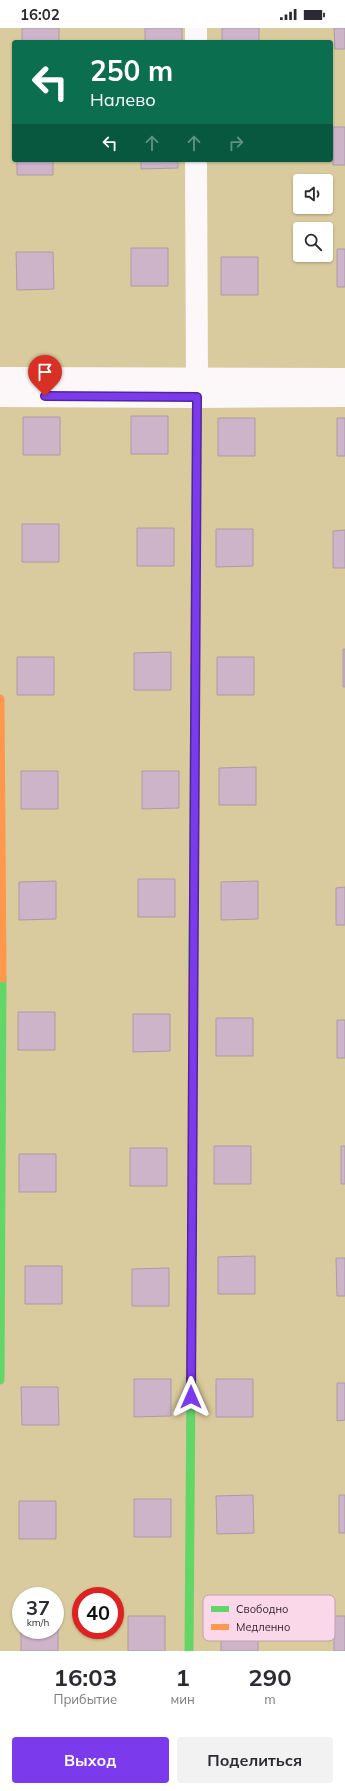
<!DOCTYPE html>
<html lang="ru">
<head>
<meta charset="utf-8">
<style>
	body { margin:0; font-family:Mulish,sans-serif; background:#f2f2f3; color:#2b2b33; height:100vh; display:flex; flex-direction:column; font-size:15px; white-space:nowrap }
	* { box-sizing:border-box; margin:0 }
	p { font-size:13px; color:#7c7c81 }
	.icon { flex:none; width:22px; height:22px; fill:none; stroke:currentColor; stroke-width:2; stroke-linecap:round; stroke-linejoin:round }
	.map { position:relative; height:1623px; overflow:hidden }
	.drawer { display:flex; flex-direction:column; background:#fff; flex:1 }
	.drawer>* { flex:none }
	.hud { position:absolute; left:12px; top:12px; width:321px; height:122px; border-radius:4px; box-shadow:0 1px 3px #0004; background:#0b6e4f; color:#fff; overflow:hidden }
	.tools { position:absolute; left:293px; top:146px; display:grid; gap:8px }
	.tools a { display:grid; place-items:center; width:40px; height:40px; border-radius:4px; background:#fff; box-shadow:0 1px 3px #0004; font-size:20px }
	.speed { position:absolute; left:12px; top:1559px; display:flex; gap:8px; font-size:20px; font-weight:700; text-align:center }
	.speed>* { display:grid; place-content:center; width:52px; height:52px; border-radius:50%; background:#fff; box-shadow:0 1px 3px #0004; line-height:1 }
	.speed small { font-size:10px; font-weight:400 }
	.speed .limit { border:6px solid #d22; background:#fff; color:#111 }
	.pin { position:absolute; display:grid; place-items:center; width:34px; height:34px; color:#fff; margin:-41px -17px; border-radius:50% 50% 50% 0; rotate:-45deg; box-shadow:0 0 4px #0007 }
	.pin .icon { rotate:45deg }
	.me { position:absolute; width:44px; margin:-22px; rotate:0deg; stroke-linejoin:round; filter:drop-shadow(0 0 3px #0008) }
	.turn { display:flex; align-items:center; gap:14px; height:84px; padding:0 12px; font-size:18px }
	.turn .icon { width:52px; height:52px; stroke-width:2.5 }
	.turn b { display:block; font-size:28px; line-height:34px }
	.lanes { display:flex; align-items:center; height:38px; padding:0 12px; background:#0003; justify-content:center; gap:20px; direction:ltr }
	.lanes .off { opacity:.35 }
	.eta { display:flex; justify-content:space-evenly; align-items:center; height:68px; text-align:center }
	.eta b { font-size:24px; font-weight:700; line-height:28px }
	.action { display:flex; gap:8px; margin-top:auto; padding:8px 12px }
	.action a { flex:1; height:46px; border-radius:4px; background:#7c3aed; color:#fff; font-size:16px; font-weight:700; line-height:46px; text-align:center }
	.action a+a { background:#f2f2f3; color:#2b2b33 }
	.status { display:flex; justify-content:space-between; align-items:center; height:28px; padding:0 20px; background:#fff; direction:ltr }
	.status svg { height:11px; fill:currentColor }
	.map>svg:first-child { display:block }
	.green { fill:#d9cb9d; fill-rule:evenodd }
	.building { fill:#cdb4c9; stroke:#ab9ba6 }
	.lines { fill:none; stroke-linecap:round; stroke-linejoin:round }
	.street { stroke:#fcf8fa; stroke-width:22 }
	.fast { stroke:#63d668; stroke-width:9 }
	.slow { stroke:#ff974d; stroke-width:9 }
	.route-casing { stroke:#51269a; stroke-width:10 }
	.route { stroke:#7c3aed; stroke-width:7 }
	.key { fill:#fbd7ea; stroke:#bea0b0; stroke-width:1 }
	.key-label { font-size:11px; fill:#2e1e27 }
</style>
</head>
<body>
<div class="status"><b>16:02</b><svg viewBox="0 0 49 12"><path d="M0 12V9h3v3zM5 12V6h3v6zM10 12V3h3v9zM15 12V0h3v12zM26 1h20v11H26zM47 4h2v5h-2z"/></svg></div>
<div class="map">
<svg width="345" height="1623" viewBox="0 0 345 1623">
	<rect width="100%" height="100%" fill="#e9d1de"/>
	<path class="green" d="M0,0H345V1623H0ZM14,14H331V132H14ZM300,153H326V179H300ZM300,201H326V227H300ZM21,1568H55V1602H21ZM81,1568H115V1602H81Z"/>
	<path class="building" d="M22,0H59V14H22Z
		M145,0H182V14H145Z
		M222,0H259V14H222Z
		M334,0H345V21H335Z
		M333,99H345V137H333Z
		M17,132H53V147H17Z
		M141,132H178V140L141,141Z
		M131,220H168V258H131Z
		M337,221H345V259H337Z
		M16,224H53L54,261L17,262Z
		M221,229H258V267H221Z
		M131,388H168V426H131Z
		M23,389H60V427H23Z
		M218,390H255V428H218Z
		M337,390H345V428H337Z
		M22,496H59V534H22Z
		M137,500H174V538H137Z
		M216,501H253V538L216,539Z
		M345,502V540H333V503Z
		M343,621H345V659H343Z
		M171,624V662H134V625Z
		M17,629H54V667H17Z
		M217,629H254V667H217Z
		M256,739V777H219V740Z
		M21,743H58V781H21Z
		M142,743H179V780L142,781Z
		M138,851H175V889H138Z
		M56,853V891L19,892V854Z
		M258,853V891L221,892V854Z
		M345,859V897H336V860Z
		M18,984H55V1022H18Z
		M133,986H170V1023L133,1024Z
		M216,990H253V1028H216Z
		M337,992H345V1030H337Z
		M214,1118H251V1156H214Z
		M341,1118H345V1156H341Z
		M130,1120H167V1158H130Z
		M19,1126H56V1164H19Z
		M255,1228V1266H218V1229Z
		M336,1230H345V1268H337Z
		M25,1238H62V1276H25Z
		M169,1240V1278H132V1241Z
		M134,1351H171V1388L134,1389Z
		M216,1351H253V1389H216Z
		M337,1355H345V1392L337,1393Z
		M21,1359H58L59,1397H22Z
		M253,1467L254,1505L217,1506L216,1468Z
		M339,1467H345V1505H339Z
		M134,1471H171V1509H134Z
		M19,1473H56V1511H19Z
		M128,1588H165V1623H128Z
		M334,1588H345V1623H334Z
		M258,1589V1623H221V1590Z
		M55,1591H58V1623H21V1602H55Z"/>
	<g class="lines">
		<path class="street" d="M196,0V14
			M196,132L197,350
			M0,350L345,351
			M0,368L197,369L345,368"/>
		<path class="fast" d="M196,486L197,369
			M193,945L195,637
			M0,1352L2,950
			M189,1623L192,1216"/>
		<path class="slow" d="M195,637L196,486
			M0,671L2,950
			M192,1216L193,945"/>
	</g>
	<g class="lines">
		<g class="route-casing">
			<path id="route" d="M45,368L197,369L191,1369"/>
		</g>
		<use href="#route" class="route"/>
	</g>
	<rect x="203" y="1567" width="132" height="46" rx="6" class="key"/>
	<rect x="211" y="1578" width="18" height="6" fill="#63d668"/>
	<rect x="211" y="1596" width="18" height="6" fill="#ff974d"/>
	<g class="key-label">
		<text x="236" y="1585">Свободно</text>
		<text x="236" y="1603">Медленно</text>
	</g>
</svg>
<div class="tools">
<a><svg class="icon" aria-label="sound" viewBox="0 0 24 24"><path d="M4 9h4l5-4v14l-5-4H4zM17 9q2 3 0 6"/></svg></a>
<a><svg class="icon" aria-label="search" viewBox="0 0 24 24"><circle cx="10" cy="10" r="6"/><path d="M15 15l6 6"/></svg></a>
</div>
<div class="speed"><div>37<small>km/h</small></div><div class="limit">40</div></div>
<div class="pin" style="left:45px;top:368px;background:#d93025"><svg class="icon" aria-label="arrive" viewBox="0 0 24 24"><path d="M6 21V4h12l-3 4 3 4H6"/></svg></div>
<svg class="me" style="left:191px;top:1369px" viewBox="-20 -20 40 40"><path d="M0-17L14 15 0 8-14 15z" fill="#7c3aed" stroke="#fff" stroke-width="4"/></svg>
<div class="hud">
<div class="turn"><svg class="icon" aria-label="left" viewBox="0 0 24 24"><path d="M17 20v-9H6M10 6l-5 5 5 5"/></svg><div><b>250 m</b>Налево</div></div>
<div class="lanes"><svg class="icon" aria-label="left" viewBox="0 0 24 24"><path d="M17 20v-9H6M10 6l-5 5 5 5"/></svg><svg class="icon off" aria-label="ahead" viewBox="0 0 24 24"><path d="M12 20V5M6 11l6-6 6 6"/></svg><svg class="icon off" aria-label="ahead" viewBox="0 0 24 24"><path d="M12 20V5M6 11l6-6 6 6"/></svg><svg class="icon off" aria-label="right" viewBox="0 0 24 24"><path d="M7 20v-9h11M14 6l5 5-5 5"/></svg></div>
</div>
</div>
<section class="drawer">
<div class="eta">
<div><b>16:03</b><p>Прибытие</p></div>
<div><b>1</b><p>мин</p></div>
<div><b>290</b><p>m</p></div>
</div>
<div class="action"><a>Выход</a><a>Поделиться</a></div>
</section>
</body>
</html>
